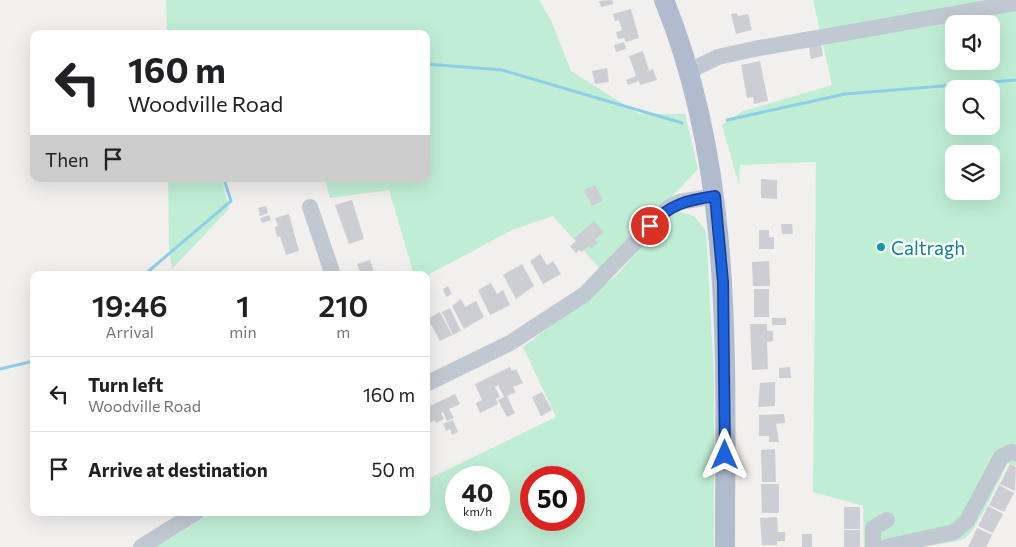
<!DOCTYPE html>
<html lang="en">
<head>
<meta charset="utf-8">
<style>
	body { margin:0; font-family:Commissioner,sans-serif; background:#f6f6f6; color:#202124; height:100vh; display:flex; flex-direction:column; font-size:19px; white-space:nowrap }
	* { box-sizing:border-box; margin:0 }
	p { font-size:16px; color:#757577 }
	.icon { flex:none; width:28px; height:28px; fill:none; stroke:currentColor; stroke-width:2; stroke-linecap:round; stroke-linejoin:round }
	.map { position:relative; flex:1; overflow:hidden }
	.panel { position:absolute; left:30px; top:271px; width:400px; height:245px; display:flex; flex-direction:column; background:#fff; border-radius:10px; box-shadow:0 5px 20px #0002 }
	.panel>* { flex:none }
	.hud { position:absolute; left:30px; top:30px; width:400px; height:152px; border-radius:10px; box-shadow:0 5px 20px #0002; background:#fff; color:#202124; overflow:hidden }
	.buttons { position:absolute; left:945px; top:15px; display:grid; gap:10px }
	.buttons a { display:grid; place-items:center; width:55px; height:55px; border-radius:10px; background:#fff; box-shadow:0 5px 20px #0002; font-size:25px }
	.speed { position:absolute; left:445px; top:466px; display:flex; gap:10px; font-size:25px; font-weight:700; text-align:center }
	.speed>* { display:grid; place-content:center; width:65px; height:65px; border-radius:50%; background:#fff; box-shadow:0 5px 20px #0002; line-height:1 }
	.speed small { font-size:12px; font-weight:400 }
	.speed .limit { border:8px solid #d22; background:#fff; color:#111 }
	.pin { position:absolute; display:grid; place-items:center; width:42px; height:42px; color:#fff; margin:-21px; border:2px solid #fff; border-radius:50%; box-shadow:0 1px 5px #0007 }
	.me { position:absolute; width:55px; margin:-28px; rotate:0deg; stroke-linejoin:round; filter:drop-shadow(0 0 4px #0008) }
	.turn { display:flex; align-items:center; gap:18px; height:105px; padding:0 15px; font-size:22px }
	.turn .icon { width:65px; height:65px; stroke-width:2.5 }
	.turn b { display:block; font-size:35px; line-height:42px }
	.then { display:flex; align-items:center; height:48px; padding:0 15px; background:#0003; gap:10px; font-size:19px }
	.eta { display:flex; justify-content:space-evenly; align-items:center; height:85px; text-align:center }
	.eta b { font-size:30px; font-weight:600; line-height:35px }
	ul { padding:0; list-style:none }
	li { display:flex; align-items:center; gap:15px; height:75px; padding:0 15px; border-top:1px solid #e0e0e0 }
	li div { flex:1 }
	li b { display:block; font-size:19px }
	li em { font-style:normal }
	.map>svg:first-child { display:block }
	.green { fill:#bfeed5; fill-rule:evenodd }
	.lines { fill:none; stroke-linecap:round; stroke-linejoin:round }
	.stream { stroke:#8ecee9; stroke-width:3 }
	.building { fill:#ccced4 }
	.minor { stroke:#c0c8d1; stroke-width:16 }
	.major { stroke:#b0bccd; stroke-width:20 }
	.route-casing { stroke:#143f90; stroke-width:12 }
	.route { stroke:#1e61dd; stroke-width:9 }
	.culture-dot { fill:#0f9aa8; stroke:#fff; stroke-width:2 }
	.labels { text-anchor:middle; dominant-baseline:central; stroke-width:5; stroke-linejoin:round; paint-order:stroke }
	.culture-label { font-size:19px; fill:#0d838f; stroke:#fff; text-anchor:start }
</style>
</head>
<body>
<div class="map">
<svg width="1016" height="547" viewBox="0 0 1016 547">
	<rect width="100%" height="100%" fill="#f2efef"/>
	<path class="green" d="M166,0H539L551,20L571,71L639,114H685L698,169L668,201L651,214L601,270L553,216L512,230L426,276L414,275L389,190L330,198L325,179H426V34H167Z
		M813,0H1016V466L1008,463C1000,478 977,531 964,539C942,547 889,547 864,547L863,506L813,492L816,162L740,165L739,185L722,125L743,111L832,85ZM954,24H991V61H954ZM954,89H991V126H954ZM954,154H991V191H954Z
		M168,179H222L229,209L172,269L169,249Z
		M680,212L694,216L706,231L714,374V547H156L212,513L426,512V480L556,417L523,347L617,275L668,216ZM456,478H499V520H456ZM531,478H574V520H531Z"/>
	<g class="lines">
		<path class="stream" d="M426,64L502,70L682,123
			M727,120L845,94L1016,80
			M144,275L231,201L224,179
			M0,369L34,361"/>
	</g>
	<path class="building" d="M612,0L613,4L601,7L599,1Z
		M631,9L639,38L626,42L624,38L618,39L616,32L622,30L619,20L615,21L613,14Z
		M737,13L738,16L748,14L752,30L736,34L731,14Z
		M624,42L626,49L616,52L614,45Z
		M821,45L823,56L811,59L809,47Z
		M643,51L649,71L653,69L657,80L640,85L639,81L628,85L626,80L636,76L629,56Z
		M760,61L768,101L754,104L753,97L747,98L741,65Z
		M607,68L609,82L595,84L592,71Z
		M761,179L777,180V199L761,198Z
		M595,185L603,200L592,206L584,190Z
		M352,200L364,239L349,244L335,205Z
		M266,206L268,213L260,216L258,208Z
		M289,214L299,251L286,255L280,236L277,237L275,227L278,226L275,218Z
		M269,215L271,220L262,223L260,218Z
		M594,221L604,232L595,240L598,243L591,248L589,246L581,252L579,250L576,253L570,246L577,240L574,238Z
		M781,224H792L793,234H782Z
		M759,230H769V237H774V249H759Z
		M540,254L547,265L553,261L561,274L543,284L530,261Z
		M370,260L375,275H361L357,264Z
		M769,261L770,286H753L752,262Z
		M522,264L534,286L516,299L503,275Z
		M491,283L497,294L503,290L510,305L490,315L478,290Z
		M448,286L452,294L446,297L443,289Z
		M754,289H769V317H754Z
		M461,299L465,307L476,301L484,317L464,329L452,306Z
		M450,308L461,331L453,335L442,312Z
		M440,312L452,335L440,341L428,319Z
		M772,318H786V325H772Z
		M750,324H767V331H773V341L767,342L768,369L752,370Z
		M510,367L512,371L516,369L523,383L513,387L516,392L507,396L515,413L507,417L498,400L504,397L498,385L495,387L500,397L496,399L498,404L480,413L476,403L482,400L475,384Z
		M790,367L791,378H779V368Z
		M775,382V406L758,407L760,383Z
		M542,392L552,410L541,416L532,397Z
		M455,394L460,404L449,409L454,418L447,421L443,412L441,413L444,419L436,423L434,420L430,423L428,419L426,420V408Z
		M784,414L785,423L776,424L779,442H769V436H759V415Z
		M453,420L458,432L452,435L450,429L446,431L443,424Z
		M775,449L776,482H762L761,450Z
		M1010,464L1016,467L1015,491L1000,484Z
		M761,484H779V513H762Z
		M999,485L1014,493L1004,512L989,505Z
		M988,506L1003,514L993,533L978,526Z
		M844,507H860V529H844Z
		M777,517L778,532H785V541H777V545H762L760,518Z
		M977,528L992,535L986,547H968Z
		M844,530H860V547H844Z
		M802,534H812V547H802Z"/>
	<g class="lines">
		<path class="minor" d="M689,71L718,57L754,49L1016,3
			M310,207L333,275
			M426,384L510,343L585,294L668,208L680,202L715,196
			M141,547L197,512
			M873,547V528L887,520
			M886,547L954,532L967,521L1001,457L1011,452L1016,453"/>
		<path class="major" d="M664,0C735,174 725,363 725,547"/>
	</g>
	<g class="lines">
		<g class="route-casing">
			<path id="route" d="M650,226C669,204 688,200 715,196L723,282L725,455"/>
		</g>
		<use href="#route" class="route"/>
	</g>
	<circle class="culture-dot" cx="881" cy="247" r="5"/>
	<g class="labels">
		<g class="culture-label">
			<text x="891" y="247">Caltragh</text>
		</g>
	</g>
</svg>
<div class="buttons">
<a><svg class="icon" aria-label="sound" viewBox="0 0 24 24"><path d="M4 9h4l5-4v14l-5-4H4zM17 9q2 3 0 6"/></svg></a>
<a><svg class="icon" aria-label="search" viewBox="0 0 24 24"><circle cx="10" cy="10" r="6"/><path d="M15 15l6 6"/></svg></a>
<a><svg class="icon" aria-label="layers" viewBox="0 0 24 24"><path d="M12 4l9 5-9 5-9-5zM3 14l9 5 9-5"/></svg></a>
</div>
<div class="speed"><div>40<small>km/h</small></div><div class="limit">50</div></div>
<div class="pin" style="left:650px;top:226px;background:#d93025"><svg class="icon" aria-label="arrive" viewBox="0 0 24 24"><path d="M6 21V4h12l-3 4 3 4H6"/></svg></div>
<svg class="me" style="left:725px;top:455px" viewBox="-20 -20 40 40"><path d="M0-17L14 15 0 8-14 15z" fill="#1e61dd" stroke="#fff" stroke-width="4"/></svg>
<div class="hud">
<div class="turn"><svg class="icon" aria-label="left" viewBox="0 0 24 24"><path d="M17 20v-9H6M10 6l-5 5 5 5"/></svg><div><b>160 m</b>Woodville Road</div></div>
<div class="then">Then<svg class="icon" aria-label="arrive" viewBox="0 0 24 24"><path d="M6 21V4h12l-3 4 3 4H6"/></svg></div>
</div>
<section class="panel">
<div class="eta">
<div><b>19:46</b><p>Arrival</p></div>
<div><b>1</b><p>min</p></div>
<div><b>210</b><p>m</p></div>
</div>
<ul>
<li><svg class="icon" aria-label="left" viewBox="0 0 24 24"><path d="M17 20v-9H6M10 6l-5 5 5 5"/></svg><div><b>Turn left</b><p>Woodville Road</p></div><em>160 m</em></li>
<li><svg class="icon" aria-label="arrive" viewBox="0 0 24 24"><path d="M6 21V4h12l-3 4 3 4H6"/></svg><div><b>Arrive at destination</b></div><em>50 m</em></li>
</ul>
</section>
</div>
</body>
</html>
